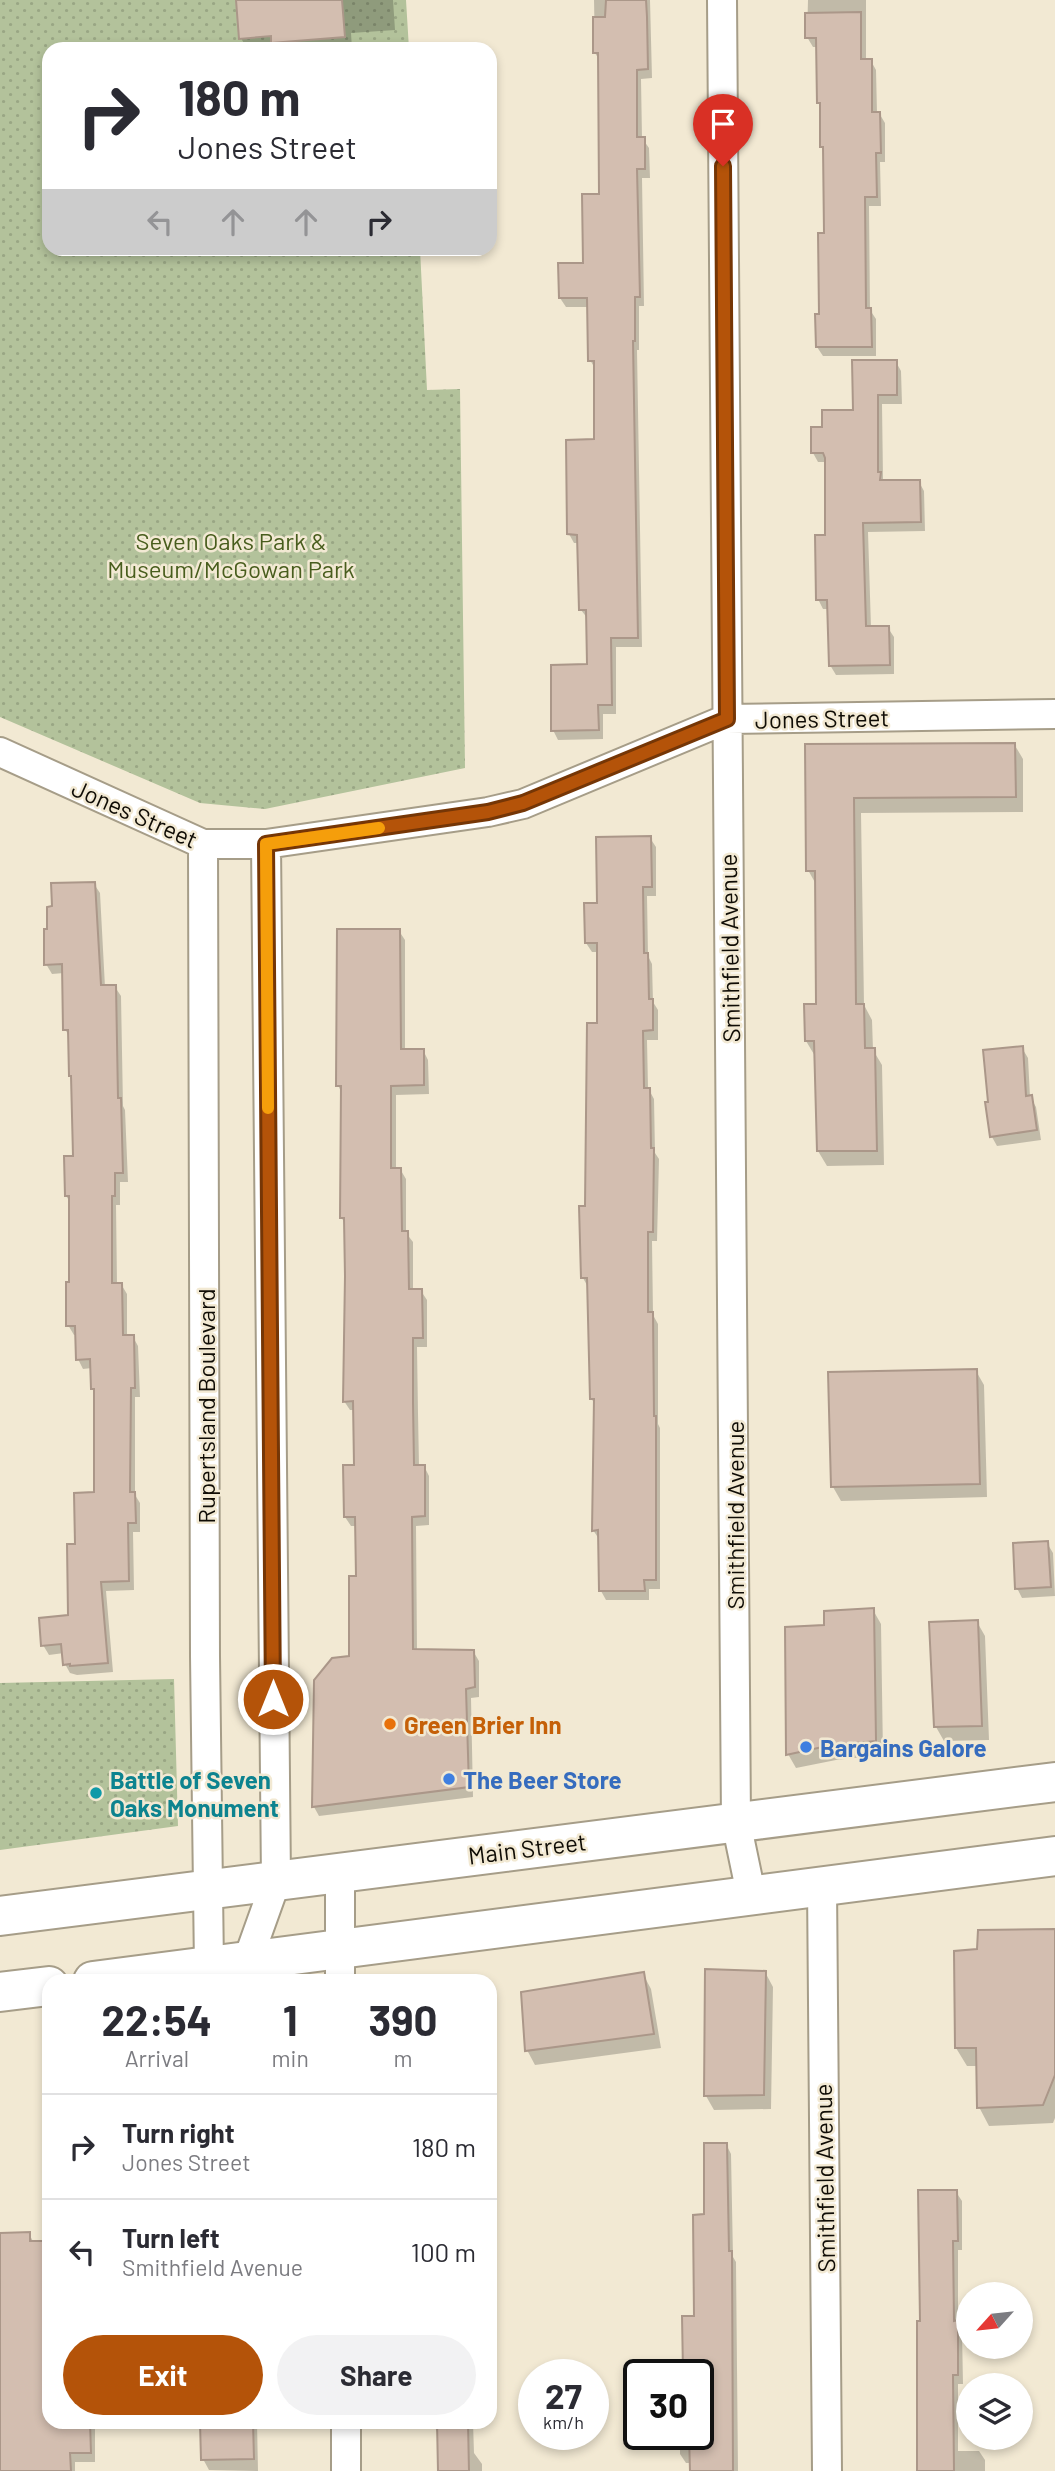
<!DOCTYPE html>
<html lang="en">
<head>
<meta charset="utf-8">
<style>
	body { margin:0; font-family:Barlow,sans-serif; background:#f2f2f3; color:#2b2b33; height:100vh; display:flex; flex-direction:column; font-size:26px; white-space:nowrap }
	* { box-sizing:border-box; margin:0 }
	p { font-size:23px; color:#7c7c81 }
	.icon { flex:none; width:38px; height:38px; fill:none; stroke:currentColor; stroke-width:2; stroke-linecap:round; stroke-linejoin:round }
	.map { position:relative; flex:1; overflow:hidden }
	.details { position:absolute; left:42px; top:1974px; width:455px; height:455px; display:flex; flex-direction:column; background:#fff; border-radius:21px; box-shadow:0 4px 10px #0003 }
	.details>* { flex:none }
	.banner { position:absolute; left:42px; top:42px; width:455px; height:214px; border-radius:21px; box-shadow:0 4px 10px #0003; background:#fff; color:#2b2b33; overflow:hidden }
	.needle { width:46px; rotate:243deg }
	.tools { position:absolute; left:956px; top:2282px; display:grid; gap:14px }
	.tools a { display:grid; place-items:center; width:77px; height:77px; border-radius:50%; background:#fff; box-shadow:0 4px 10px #0003; font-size:35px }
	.speed { position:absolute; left:518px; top:2359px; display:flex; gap:14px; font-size:35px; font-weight:700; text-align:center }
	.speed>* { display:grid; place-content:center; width:91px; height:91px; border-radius:50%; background:#fff; box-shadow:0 4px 10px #0003; line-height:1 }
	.speed small { font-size:18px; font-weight:400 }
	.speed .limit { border:4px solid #111; border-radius:10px; background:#fff; color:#111 }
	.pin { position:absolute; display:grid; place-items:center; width:60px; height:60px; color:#fff; margin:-72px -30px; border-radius:50% 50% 50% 0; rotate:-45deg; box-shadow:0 0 7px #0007 }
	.pin .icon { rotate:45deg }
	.me { position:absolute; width:77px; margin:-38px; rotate:0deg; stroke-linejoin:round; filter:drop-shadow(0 0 5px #0008) }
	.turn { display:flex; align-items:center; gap:24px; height:147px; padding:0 21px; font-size:32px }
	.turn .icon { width:91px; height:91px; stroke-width:2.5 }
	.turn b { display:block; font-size:49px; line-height:60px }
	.lanes { display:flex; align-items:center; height:66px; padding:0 21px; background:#0003; justify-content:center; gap:35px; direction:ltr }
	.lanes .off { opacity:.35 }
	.eta { display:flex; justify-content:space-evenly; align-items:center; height:119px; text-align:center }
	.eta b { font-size:42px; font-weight:700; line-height:49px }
	.cta { display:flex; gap:14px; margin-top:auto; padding:14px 21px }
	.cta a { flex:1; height:80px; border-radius:42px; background:#b45309; color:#fff; font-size:28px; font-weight:700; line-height:80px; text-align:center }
	.cta a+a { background:#f2f2f3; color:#2b2b33 }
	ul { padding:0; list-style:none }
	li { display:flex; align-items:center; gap:21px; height:105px; padding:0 21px; border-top:2px solid #e1e1e2 }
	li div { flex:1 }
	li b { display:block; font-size:26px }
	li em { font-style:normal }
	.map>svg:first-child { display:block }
	.park { fill:url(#park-dots) }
	.shadow { fill:#0003 }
	.building { fill:#d3beb0; stroke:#ab9789; stroke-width:2 }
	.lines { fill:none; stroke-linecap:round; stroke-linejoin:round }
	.street-casing { stroke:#a69d88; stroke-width:32 }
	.primary-casing { stroke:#a69d88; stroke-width:42 }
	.street { stroke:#fff; stroke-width:28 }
	.primary { stroke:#fff; stroke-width:38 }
	.route-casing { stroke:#753606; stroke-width:18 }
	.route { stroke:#b45309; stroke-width:12 }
	.slow { stroke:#f59e0b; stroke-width:12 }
	.food-dot { fill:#e8710a; stroke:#f2e9d3; stroke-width:2.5 }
	.shop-dot { fill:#3f7fe0; stroke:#f2e9d3; stroke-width:2.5 }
	.culture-dot { fill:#0f9aa8; stroke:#f2e9d3; stroke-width:2.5 }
	.labels { text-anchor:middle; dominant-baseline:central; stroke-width:5; stroke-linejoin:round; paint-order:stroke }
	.park-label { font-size:24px; fill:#485d1d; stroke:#f2e9d3 }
	.street-label { font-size:24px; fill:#0f0c05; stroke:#f2e9d3 }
	.food-label { font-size:24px; font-weight:bold; fill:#c56008; stroke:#f2e9d3; text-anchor:start }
	.shop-label { font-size:24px; font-weight:bold; fill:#366cbe; stroke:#f2e9d3; text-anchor:start }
	.culture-label { font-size:24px; font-weight:bold; fill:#0d838f; stroke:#f2e9d3; text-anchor:start }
</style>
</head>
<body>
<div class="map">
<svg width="1055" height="2471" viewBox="0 0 1055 2471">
	<defs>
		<pattern id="park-dots" width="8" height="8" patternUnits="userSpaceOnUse" patternTransform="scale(1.75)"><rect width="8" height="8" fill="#b3c29b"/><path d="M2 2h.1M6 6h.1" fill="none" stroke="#99a684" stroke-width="1.8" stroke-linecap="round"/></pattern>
	</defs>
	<rect width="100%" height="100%" fill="#f2e9d3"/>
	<path class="park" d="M0,0H406L409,49H49V248L420,249L427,390L460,389L465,768L265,809L200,803L0,717Z
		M174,1679L178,1826L0,1850V1683Z"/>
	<path class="shadow" d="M238,0H393L395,30L351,33L352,49H247L241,38Z
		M594,0H650L652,78L641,79L642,138L649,148L650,178H642L644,306H639V350H637L642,647H616V714H603V739L558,740L553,730L589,666L588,619L581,610L579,543H574L569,534L596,441V370L590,360L589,307H566L560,298L585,264L601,196L600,61L595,53Z
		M808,0H866V61H871L876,70L877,113H879L885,123V162H880L881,206H869L870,310L876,319V356H823L817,347L826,234L825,152L822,147V107L819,102L818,47H813L807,37Z
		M896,362L901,371L902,404H882L883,479L884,482H919L924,491L925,531L868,532L871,628H888L894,637V674L836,675L830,665L829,609H823L818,599L827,536L826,462H818L813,453L824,429L854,411Z
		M1014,744L1023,759V812L861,813L864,1005L872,1020L873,1050L882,1065L884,1165L827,1166L818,1151L815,1056L806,1041V1006H817V886L808,870L806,746Z
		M650,838L656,847V896H647L648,956L652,964L653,1002L658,1010V1040H647L648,1088L654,1099L655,1153L659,1159L657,1241H652L653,1315L658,1324V1424L660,1428V1589H649V1600H606L601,1591L599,1539L593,1530L596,1406L591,1398L588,1287L583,1278L599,1025V952H592L586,943L599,905Z
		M94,884L100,893L105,987H115L121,996L123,1106L125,1110L128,1182H120V1205H116L117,1284H121L127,1294V1337H133L138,1346L140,1397H135V1495L140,1503V1532H133L134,1590L106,1591L113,1672L77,1675L70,1673L65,1664L64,1653L49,1655L43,1645L70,1616L77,1545L96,1494V1393L93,1388L92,1368L83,1369L78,1359L77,1335H74L68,1325L71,1284V1203L66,1196V1158H75L73,1080L71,1076L70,1038L65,1029L64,973L52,974L46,964Z
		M399,931L405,940V1051L423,1050L428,1060L429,1094L396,1095V1169H400L406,1179V1233L413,1242V1291H421L427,1300V1347H417L418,1413L419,1466H424L429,1476V1525L416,1526L417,1651H473L479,1661V1697L471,1698L473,1797L319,1816L314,1807L351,1658L357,1578V1526H351L345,1517L356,1467L355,1410H350L344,1401L346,1225L341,1217L342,1094L338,1085Z
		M1022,1048L1028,1058L1030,1097L1036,1107L1041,1140L997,1146L992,1137L987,1104L989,1103Z
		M976,1371L984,1385L987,1497L841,1501L833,1487Z
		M1047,1543L1053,1553L1055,1596L1022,1598L1017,1588Z
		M873,1610L881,1624L883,1755L836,1760L796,1768L788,1754Z
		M977,1622L985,1636L989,1740L944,1741L936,1727Z
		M1055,1930V2118L1053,2123L989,2126L979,2107L978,2066H967L956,2048L978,1951Z
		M765,1972L773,1987L771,2109L714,2110L706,2096Z
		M643,1974L651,1989L661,2048L535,2065L527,2050Z
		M49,2052V2106L42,2053Z
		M726,2144L731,2154L733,2257L736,2262L738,2471H691V2463H686L680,2454V2434H698V2375H685L684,2317H696L705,2215Z
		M956,2192L962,2201V2250H958V2325L962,2332L963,2384H958V2451H979L985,2460V2471H916L922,2322Z
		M0,2234H29L34,2243H49V2422H95V2462H75V2471H0Z
		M202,2422H257L258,2471L209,2470L203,2459Z
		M433,2422H473L474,2453L482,2464V2471H439V2437Z"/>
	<path class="building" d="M236,0H342L345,37L271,43V36L239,39Z
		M606,0H646L647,17L648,69L637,70V137H645V169H637L640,297H635V341H633L638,638H611L612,705H598L599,730L551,731V665L587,664L586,610H579L577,535L567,534L566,440L594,439V361H588L587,298H559L558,263H583L582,194H599L598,53H593V17H605Z
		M861,12V59H872V112H880L881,153H876L877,197H865L866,308H871L872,347H816L815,314H819L818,233H824L823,147H820V103H817L816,38H805V13Z
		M852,360H897V395H878V472H881L880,480H920L921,522L863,523L866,626H889L890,665L829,666L827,600H816L815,535H825V458L823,453H811V427H822V410H853Z
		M1015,743L1016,797L854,798L856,1004H864L865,1048H875L877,1151H817L814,1041H805L804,1004H816L815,871H806L805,744Z
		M651,836L652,887H643L644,953H648L649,999H653V1030L643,1031L644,1088H650L651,1148H654L653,1232H648V1312H653L654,1416H656V1580H644L645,1591H599L598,1530L592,1531L594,1399H590L587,1278H581L579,1206H585L587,1023H597V943H585L584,903H597L596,837Z
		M95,882L101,985H116L118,1098H121L123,1173H115V1196H112V1283H122L123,1335H134L135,1388H131L130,1492H135L136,1523H128L129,1581L101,1582L108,1663L70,1666V1664L63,1665L61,1644L41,1646L39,1618L68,1615L67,1544H75L74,1493L94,1492V1389H91L90,1359L76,1360L75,1326H66V1282H69V1196H65L64,1156H73L71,1076H69L68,1030H63L62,964L44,965V929H47V907L52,906L51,883Z
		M337,929H400L401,1049H424V1085L391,1086V1168H401L402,1231H408L409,1289H422L423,1338H413V1403L414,1465H425V1516L412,1517L413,1649L474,1650L475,1687L466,1689L469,1787L312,1807L314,1680L332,1658L349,1656V1576H356L355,1517H344L343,1465H354L353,1401L343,1402L345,1276L344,1218H340L341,1086H336Z
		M1023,1046L1026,1096L1032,1095L1037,1130L990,1137L985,1102H988L983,1050Z
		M977,1369L980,1484L831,1487L828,1372Z
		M1048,1541L1051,1587L1015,1589L1013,1543Z
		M874,1608L876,1741L827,1746L786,1755L785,1627L824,1625V1611Z
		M978,1620L982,1726L934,1727L929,1622Z
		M1055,1929V2075L1043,2105L977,2108L976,2048H955L954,1951L977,1949L978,1930Z
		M705,1969L766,1971L764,2095L704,2096Z
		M644,1972L654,2034L525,2051L521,1992Z
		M704,2143H727L729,2251H732L733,2471H690L689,2434H698V2372H683L682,2316H694L693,2215L704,2214Z
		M918,2190H957L958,2241H953L954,2321L958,2320V2375H953L954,2471H917V2321H920Z
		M30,2232V2241H49V2422H90L91,2453H70L71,2471H0V2233Z
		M200,2422H253L254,2459L201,2460Z
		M437,2422H468L469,2471H438Z"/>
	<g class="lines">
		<g class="street-casing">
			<path id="street" d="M722,0L736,1822L751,1894
				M0,752L203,844H266L488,812L523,804L727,719L1055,714
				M203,844L205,1656L209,1967
				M340,1873V1981
				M822,1885L827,2471
				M247,1962L276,1881L266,844
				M346,2422V2471"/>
		</g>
		<g class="primary-casing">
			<path id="primary" d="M0,1916L1055,1782
				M93,1981L1055,1856
				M0,1992L49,1986"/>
		</g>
		<use href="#street" class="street"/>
		<use href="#primary" class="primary"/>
	</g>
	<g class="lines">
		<g class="route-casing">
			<path id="route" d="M273,1699L266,844L488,812L523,803L727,719L723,166"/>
		</g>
		<use href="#route" class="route"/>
		<path class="slow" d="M268,1108L266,844L379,828"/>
	</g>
	<circle class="food-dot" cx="390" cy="1724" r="7"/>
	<g class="shop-dot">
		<circle cx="806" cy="1747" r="7"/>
		<circle cx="449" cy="1779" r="7"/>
	</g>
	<circle class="culture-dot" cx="96" cy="1793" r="7"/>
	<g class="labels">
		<g class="park-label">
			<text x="231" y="540">Seven Oaks Park &amp;<tspan x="231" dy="28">Museum/McGowan Park</tspan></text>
		</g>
		<g class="street-label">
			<text transform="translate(822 718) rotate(-1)">Jones Street</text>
			<text transform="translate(135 813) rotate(24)">Jones Street</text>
			<text transform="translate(729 948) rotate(-91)">Smithfield Avenue</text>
			<text transform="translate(205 1406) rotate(-90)">Rupertsland Boulevard</text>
			<text transform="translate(734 1515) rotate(-90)">Smithfield Avenue</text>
			<text transform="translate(527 1848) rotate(-7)">Main Street</text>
			<text transform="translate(824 2178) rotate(-91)">Smithfield Avenue</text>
		</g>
		<g class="food-label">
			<text x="404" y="1724">Green Brier Inn</text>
		</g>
		<g class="shop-label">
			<text x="820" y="1747">Bargains Galore</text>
			<text x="463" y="1779">The Beer Store</text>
		</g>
		<g class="culture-label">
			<text x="110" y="1779">Battle of Seven<tspan x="110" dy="28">Oaks Monument</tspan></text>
		</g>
	</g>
</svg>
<div class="tools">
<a><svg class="needle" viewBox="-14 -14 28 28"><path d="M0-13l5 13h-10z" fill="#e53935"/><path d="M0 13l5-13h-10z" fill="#7c7c81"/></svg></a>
<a><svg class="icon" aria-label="layers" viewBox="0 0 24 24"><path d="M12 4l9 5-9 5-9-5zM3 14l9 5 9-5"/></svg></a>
</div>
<div class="speed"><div>27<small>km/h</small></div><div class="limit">30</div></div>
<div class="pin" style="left:723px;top:166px;background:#d93025"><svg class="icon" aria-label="arrive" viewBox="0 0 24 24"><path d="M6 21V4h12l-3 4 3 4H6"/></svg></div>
<svg class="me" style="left:273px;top:1699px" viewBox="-20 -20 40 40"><circle r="17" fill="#b45309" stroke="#fff" stroke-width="3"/><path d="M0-11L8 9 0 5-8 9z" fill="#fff"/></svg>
<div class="banner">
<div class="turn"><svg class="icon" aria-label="right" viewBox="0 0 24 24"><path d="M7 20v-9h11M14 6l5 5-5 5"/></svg><div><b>180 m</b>Jones Street</div></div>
<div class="lanes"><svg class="icon off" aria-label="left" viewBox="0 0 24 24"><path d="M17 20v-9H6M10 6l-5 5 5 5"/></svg><svg class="icon off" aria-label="ahead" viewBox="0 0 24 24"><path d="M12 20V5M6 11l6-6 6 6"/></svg><svg class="icon off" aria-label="ahead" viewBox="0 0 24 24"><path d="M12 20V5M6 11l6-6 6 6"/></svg><svg class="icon" aria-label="right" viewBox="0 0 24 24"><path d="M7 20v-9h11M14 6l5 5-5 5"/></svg></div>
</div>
<section class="details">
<div class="eta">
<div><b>22:54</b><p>Arrival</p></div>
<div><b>1</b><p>min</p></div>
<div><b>390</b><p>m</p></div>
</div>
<ul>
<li><svg class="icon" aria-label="right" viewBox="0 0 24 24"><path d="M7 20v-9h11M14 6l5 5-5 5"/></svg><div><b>Turn right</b><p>Jones Street</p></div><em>180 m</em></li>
<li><svg class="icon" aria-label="left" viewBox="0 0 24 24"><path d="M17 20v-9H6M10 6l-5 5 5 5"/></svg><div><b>Turn left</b><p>Smithfield Avenue</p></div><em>100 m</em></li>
</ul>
<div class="cta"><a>Exit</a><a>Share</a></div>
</section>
</div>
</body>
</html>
